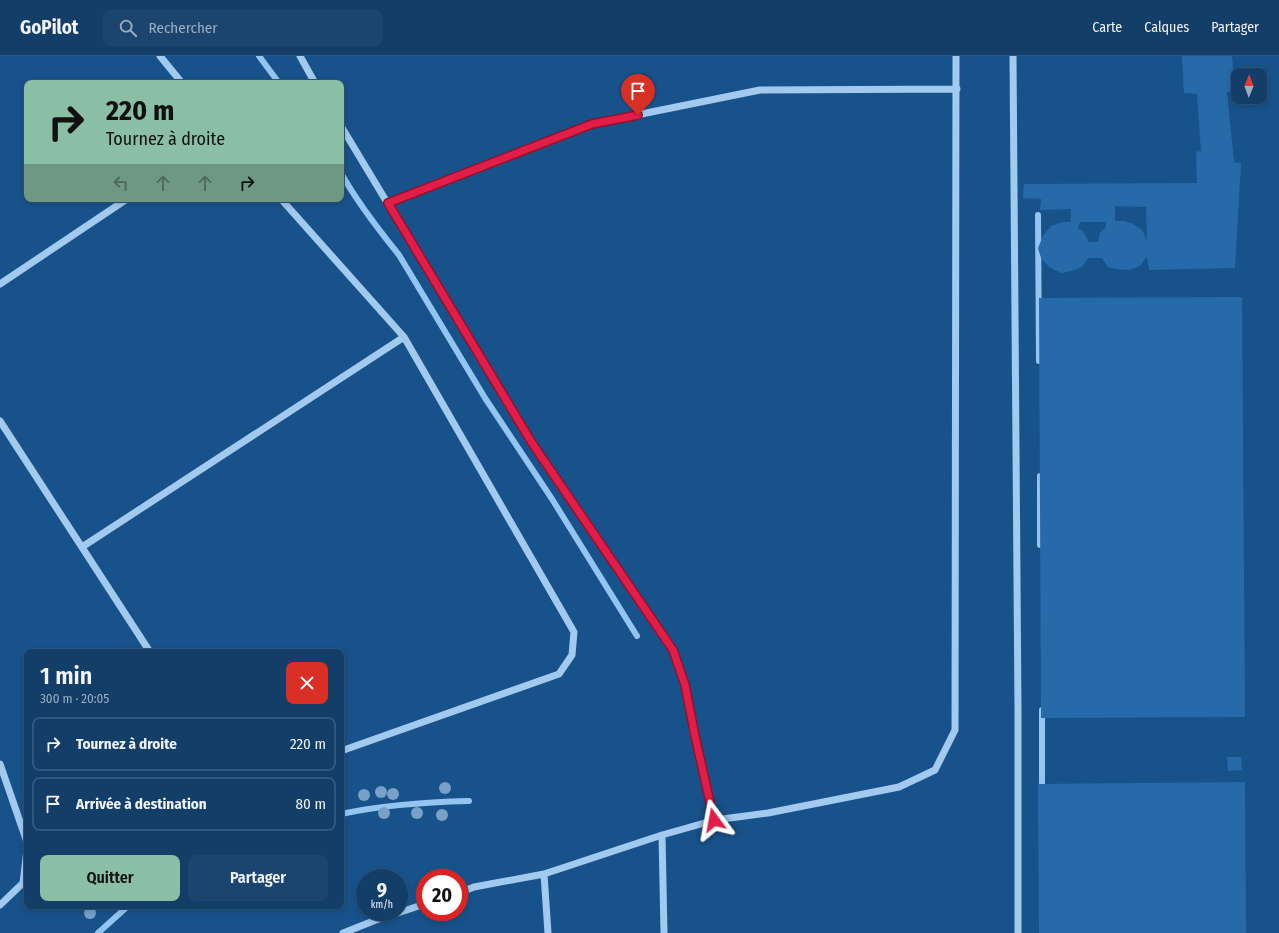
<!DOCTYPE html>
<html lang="fr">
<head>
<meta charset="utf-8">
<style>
	body { margin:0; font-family:"Fira Sans Condensed",sans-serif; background:#1b456e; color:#f1f3f6; height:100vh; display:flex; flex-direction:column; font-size:15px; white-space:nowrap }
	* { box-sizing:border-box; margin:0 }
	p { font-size:13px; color:#9caec0 }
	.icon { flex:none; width:22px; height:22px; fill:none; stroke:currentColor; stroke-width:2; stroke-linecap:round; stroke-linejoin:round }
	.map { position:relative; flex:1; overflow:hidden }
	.panel { position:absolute; left:24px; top:593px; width:320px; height:260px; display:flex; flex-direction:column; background:#123e68; border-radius:8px; box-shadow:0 2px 6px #0003,0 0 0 1px #31577c }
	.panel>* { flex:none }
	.banner { position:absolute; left:24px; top:24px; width:320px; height:122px; border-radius:8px; box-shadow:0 2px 6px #0003,0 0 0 1px #31577c; background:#8abfa5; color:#111; overflow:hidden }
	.needle { width:26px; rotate:1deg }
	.controls { position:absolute; left:1231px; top:12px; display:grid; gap:8px }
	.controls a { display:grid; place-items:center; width:36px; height:36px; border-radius:8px; background:#123e68; box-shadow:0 2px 6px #0003,0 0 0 1px #31577c; font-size:20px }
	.speed { position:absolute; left:356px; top:813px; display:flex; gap:8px; font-size:20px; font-weight:700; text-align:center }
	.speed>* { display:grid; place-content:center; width:52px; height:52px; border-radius:50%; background:#123e68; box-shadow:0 2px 6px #0003,0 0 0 1px #31577c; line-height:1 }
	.speed small { font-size:10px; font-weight:400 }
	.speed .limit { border:6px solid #d22; background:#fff; color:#111 }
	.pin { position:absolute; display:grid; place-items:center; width:34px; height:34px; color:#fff; margin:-41px -17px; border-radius:50% 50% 50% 0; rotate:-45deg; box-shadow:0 0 4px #0007 }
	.pin .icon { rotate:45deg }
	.me { position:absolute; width:44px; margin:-22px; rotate:347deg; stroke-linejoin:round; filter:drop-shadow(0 0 3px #0008) }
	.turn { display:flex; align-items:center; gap:14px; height:84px; padding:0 16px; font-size:18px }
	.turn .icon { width:52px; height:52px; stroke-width:2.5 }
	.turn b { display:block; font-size:28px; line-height:34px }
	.lanes { display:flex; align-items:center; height:38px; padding:0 16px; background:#0003; justify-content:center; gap:20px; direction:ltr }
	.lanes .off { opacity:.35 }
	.round { display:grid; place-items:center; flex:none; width:42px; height:42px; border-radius:8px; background:#1b456e }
	.headline { display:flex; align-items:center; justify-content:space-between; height:68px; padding:0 16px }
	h1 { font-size:24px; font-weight:600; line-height:30px }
	.button { display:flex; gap:8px; margin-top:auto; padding:8px 16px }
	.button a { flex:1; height:46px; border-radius:8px; background:#8abfa5; color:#111; font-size:16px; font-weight:600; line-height:46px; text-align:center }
	.button a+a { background:#1b456e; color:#f1f3f6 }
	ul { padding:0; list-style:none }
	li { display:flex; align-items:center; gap:12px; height:54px; margin:0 8px 6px; padding:0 8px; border:2px solid #31577c; border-radius:8px }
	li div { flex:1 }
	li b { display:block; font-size:15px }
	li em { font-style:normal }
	header { display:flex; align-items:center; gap:24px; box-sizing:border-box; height:56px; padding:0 20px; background:#123e68; border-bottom:1px solid #31577c }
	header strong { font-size:19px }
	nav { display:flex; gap:22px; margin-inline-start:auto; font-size:14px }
	.search { width:280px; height:36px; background:#1b456e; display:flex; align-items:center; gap:10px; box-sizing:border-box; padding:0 14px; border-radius:8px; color:#9caec0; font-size:15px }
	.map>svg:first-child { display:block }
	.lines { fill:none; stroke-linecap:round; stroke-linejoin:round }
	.stream { stroke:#94c5f0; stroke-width:6 }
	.building { fill:#276aa9; fill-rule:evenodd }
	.minor { stroke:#a2c9ee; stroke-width:7 }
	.tree { fill:#78a1c8 }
	.route-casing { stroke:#92132f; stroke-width:10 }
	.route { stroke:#e11d48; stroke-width:7 }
</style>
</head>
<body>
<header>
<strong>GoPilot</strong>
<div class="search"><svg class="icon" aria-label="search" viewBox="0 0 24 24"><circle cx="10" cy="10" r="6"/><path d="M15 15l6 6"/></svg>Rechercher</div>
<nav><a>Carte</a><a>Calques</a><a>Partager</a></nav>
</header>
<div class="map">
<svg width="1279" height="877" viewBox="0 0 1279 877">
	<rect width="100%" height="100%" fill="#18528a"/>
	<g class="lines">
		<path class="stream" d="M259,0L279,27
			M341,117C357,146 378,173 399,199L485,342L552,443L637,580
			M1038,159L1039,305
			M1040,420V489
			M1042,654V735
			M341,758C383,749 426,746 469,745
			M98,877L128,850"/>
	</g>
	<path class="building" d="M1182,0H1232L1235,35L1227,36L1234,106L1241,107L1235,212L1149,214L1147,200L1140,210L1129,214L1117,213L1108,211L1102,202H1088L1082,211L1072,215L1061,217L1049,211L1041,202L1038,192L1043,180L1051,170L1062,166H1071V153L1040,154L1041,143L1023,142L1024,128L1197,127L1196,95L1201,96L1197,38L1184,37ZM1115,150L1146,151L1147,184L1142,174L1133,168L1125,165H1115ZM1080,166H1106V171L1100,177L1098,186H1089L1083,175L1078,172Z
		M1242,241L1245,661L1041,662L1039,242Z
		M1227,701H1241L1242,714L1228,715Z
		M1245,726L1246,877H1039L1038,728Z"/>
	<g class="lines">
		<path class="minor" d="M160,0L182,27
			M300,0L315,27
			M1013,0L1018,653V877
			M341,70L532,387L673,594L685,629L695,680L715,764
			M281,143L404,281L574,576L572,599L559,618L341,695
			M388,147L592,68L760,34L957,33
			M0,228L127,143
			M0,365L150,596
			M82,491L404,281
			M0,708L27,786
			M662,779L664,877
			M544,818L548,877
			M459,837L474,831L544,818L662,779L715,764L768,757L899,731L935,714L955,674L956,0
			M0,849L23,827L27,793
			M343,877L376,864L425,848"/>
	</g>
	<g class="tree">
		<circle cx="445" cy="732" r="6"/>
		<circle cx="381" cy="736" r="6"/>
		<circle cx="393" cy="738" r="6"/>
		<circle cx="364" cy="739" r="6"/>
		<circle cx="384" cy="757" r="6"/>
		<circle cx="417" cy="757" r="6"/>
		<circle cx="442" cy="759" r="6"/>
		<circle cx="90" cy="857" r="6"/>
	</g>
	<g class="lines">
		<g class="route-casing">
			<path id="route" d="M638,59L592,68L388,147L532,387L673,594L685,629L695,680L714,764"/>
		</g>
		<use href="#route" class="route"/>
	</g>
</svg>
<div class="controls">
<a><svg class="needle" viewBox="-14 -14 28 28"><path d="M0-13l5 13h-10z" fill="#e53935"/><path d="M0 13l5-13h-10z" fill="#9caec0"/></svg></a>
</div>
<div class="speed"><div>9<small>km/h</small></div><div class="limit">20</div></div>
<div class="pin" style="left:638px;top:59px;background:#d93025"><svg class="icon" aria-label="arrive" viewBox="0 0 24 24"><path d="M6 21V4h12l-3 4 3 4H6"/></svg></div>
<svg class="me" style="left:714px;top:764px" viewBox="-20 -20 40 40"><path d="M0-17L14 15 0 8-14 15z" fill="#e11d48" stroke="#fff" stroke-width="4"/></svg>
<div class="banner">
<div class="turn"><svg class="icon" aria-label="right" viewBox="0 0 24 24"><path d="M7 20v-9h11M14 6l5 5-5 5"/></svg><div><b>220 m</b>Tournez à droite</div></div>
<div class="lanes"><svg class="icon off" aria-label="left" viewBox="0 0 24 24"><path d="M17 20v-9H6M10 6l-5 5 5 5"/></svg><svg class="icon off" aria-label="ahead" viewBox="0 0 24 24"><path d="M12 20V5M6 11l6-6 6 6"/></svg><svg class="icon off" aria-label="ahead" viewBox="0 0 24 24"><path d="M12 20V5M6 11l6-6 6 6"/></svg><svg class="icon" aria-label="right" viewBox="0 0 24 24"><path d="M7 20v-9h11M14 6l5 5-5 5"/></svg></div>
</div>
<section class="panel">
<div class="headline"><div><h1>1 min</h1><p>300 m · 20:05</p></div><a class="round" style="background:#d93025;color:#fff"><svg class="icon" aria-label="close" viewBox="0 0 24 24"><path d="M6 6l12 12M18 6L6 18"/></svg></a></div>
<ul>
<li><svg class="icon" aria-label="right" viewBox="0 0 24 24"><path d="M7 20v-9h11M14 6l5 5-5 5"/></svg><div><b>Tournez à droite</b></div><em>220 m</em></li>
<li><svg class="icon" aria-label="arrive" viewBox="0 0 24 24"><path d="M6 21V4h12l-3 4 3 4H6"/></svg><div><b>Arrivée à destination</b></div><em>80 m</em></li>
</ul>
<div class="button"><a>Quitter</a><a>Partager</a></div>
</section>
</div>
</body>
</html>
